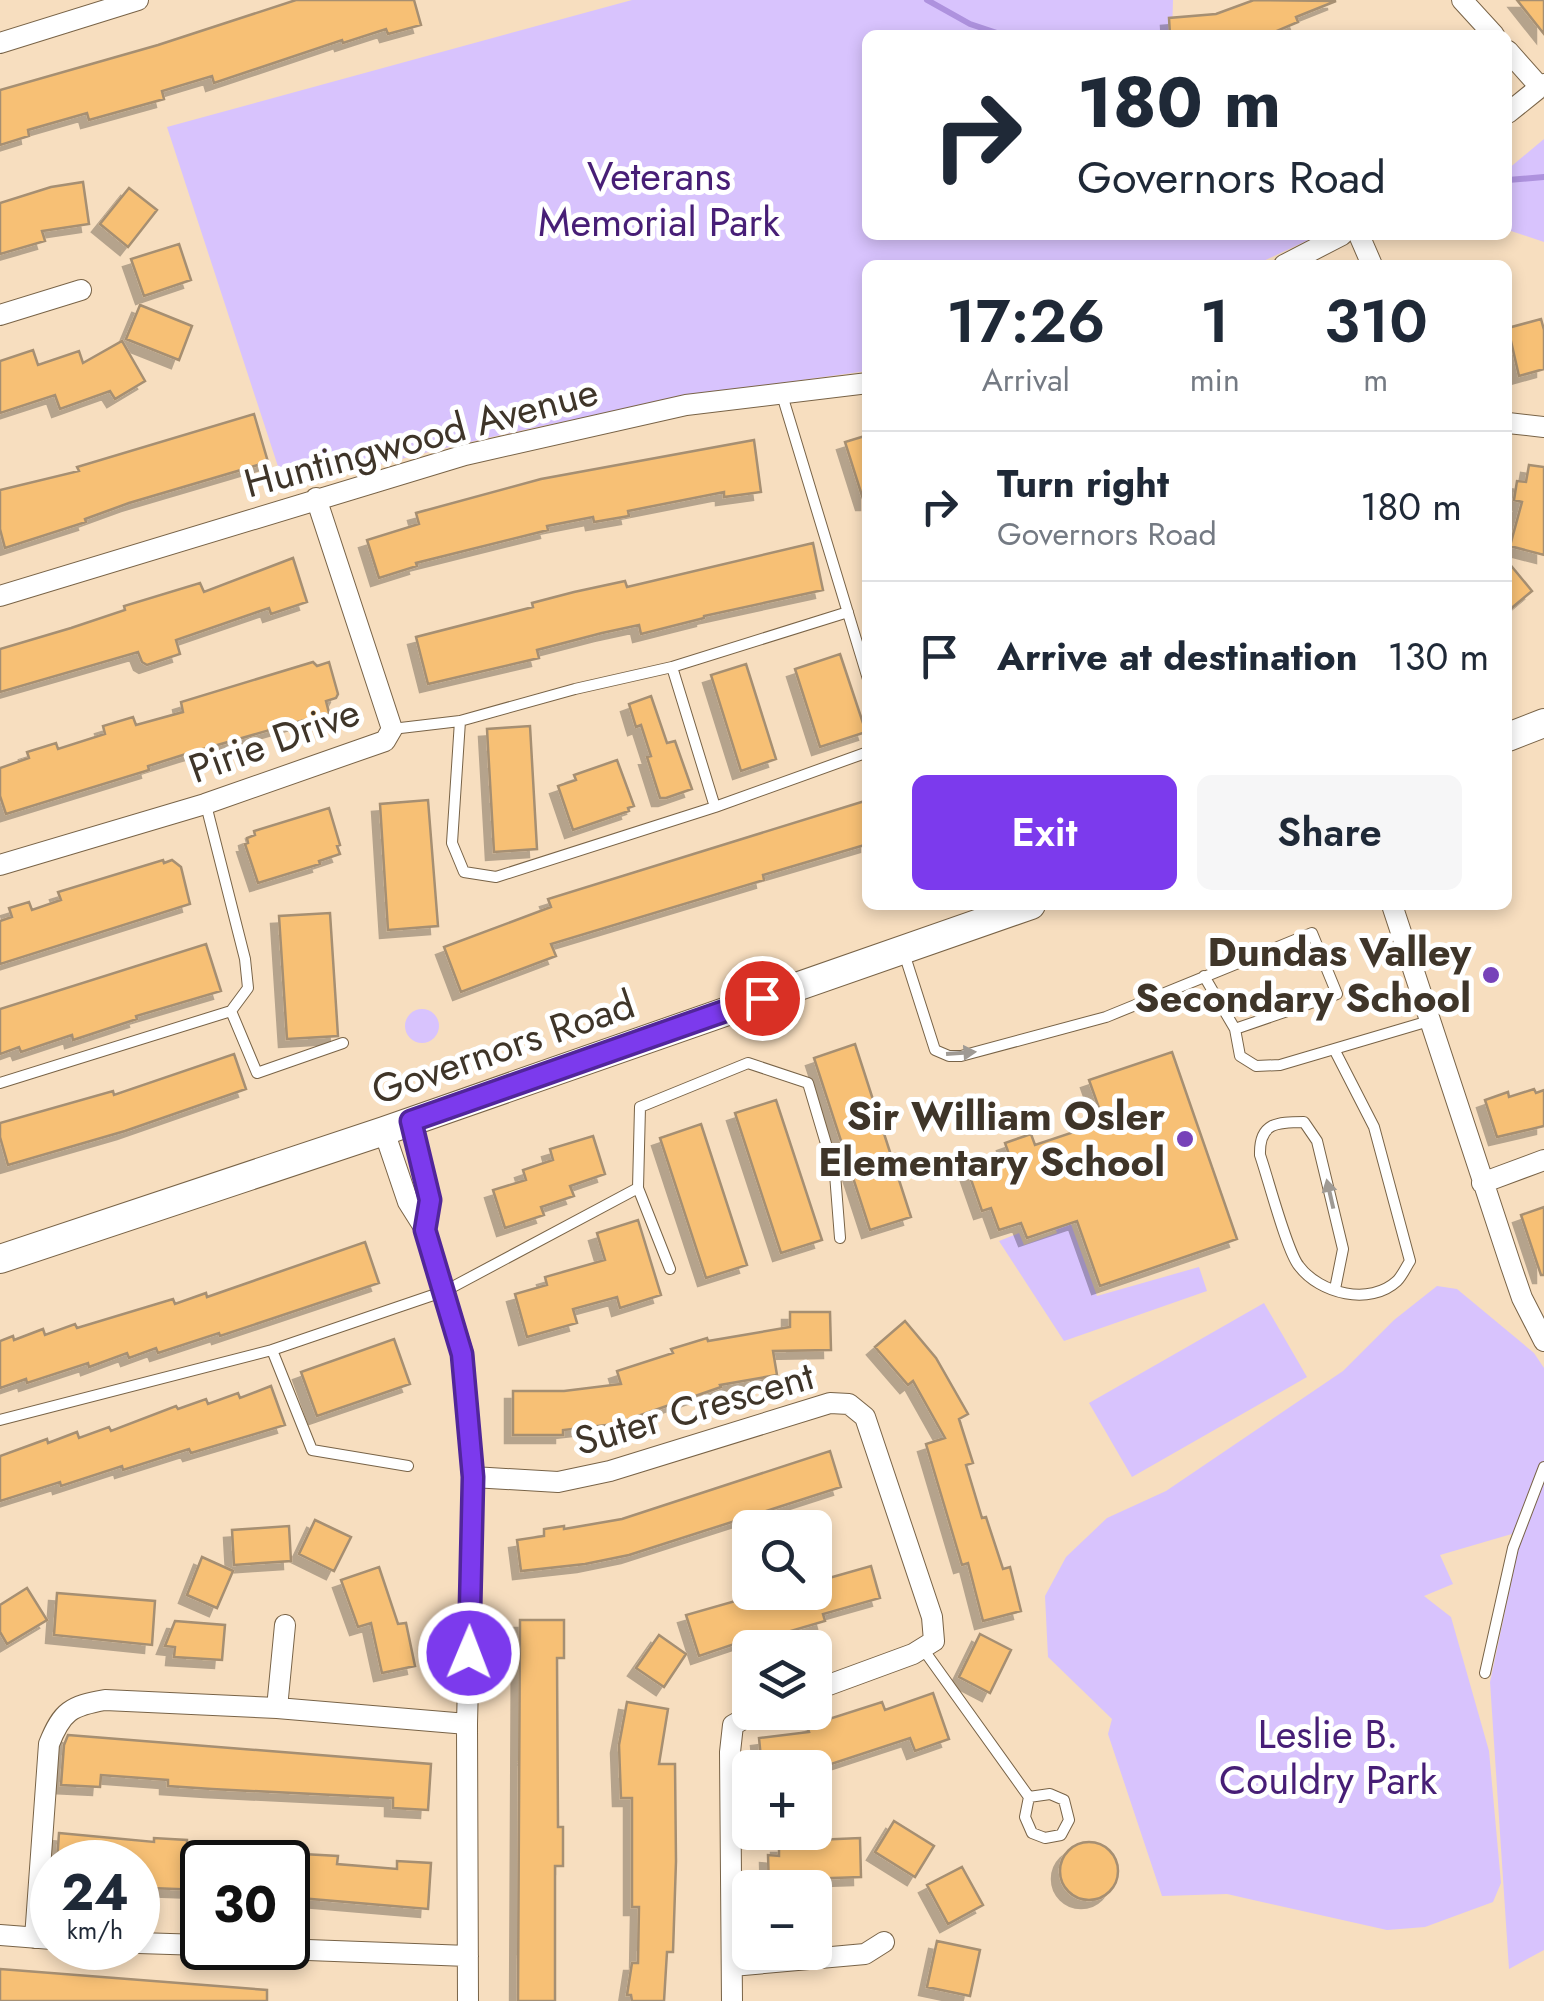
<!DOCTYPE html>
<html lang="en">
<head>
<meta charset="utf-8">
<style>
	body { margin:0; font-family:Jost,sans-serif; background:#f6f6f7; color:#1f2937; height:100vh; display:flex; flex-direction:column; font-size:38px; white-space:nowrap }
	* { box-sizing:border-box; margin:0 }
	p { font-size:32px; color:#747a83 }
	.icon { flex:none; width:55px; height:55px; fill:none; stroke:currentColor; stroke-width:2; stroke-linecap:round; stroke-linejoin:round }
	.map { position:relative; flex:1; overflow:hidden }
	.details { position:absolute; left:862px; top:260px; width:650px; height:650px; display:flex; flex-direction:column; background:#fff; border-radius:15px; box-shadow:0 5px 15px #0003 }
	.details>* { flex:none }
	.top-card { position:absolute; left:862px; top:30px; width:650px; height:210px; border-radius:15px; box-shadow:0 5px 15px #0003; background:#fff; color:#1f2937; overflow:hidden }
	.tools { position:absolute; left:732px; top:1510px; display:grid; gap:20px }
	.tools a { display:grid; place-items:center; width:100px; height:100px; border-radius:15px; background:#fff; box-shadow:0 5px 15px #0003; font-size:50px }
	.speed { position:absolute; left:30px; top:1840px; display:flex; gap:20px; font-size:50px; font-weight:700; text-align:center }
	.speed>* { display:grid; place-content:center; width:130px; height:130px; border-radius:50%; background:#fff; box-shadow:0 5px 15px #0003; line-height:1 }
	.speed small { font-size:25px; font-weight:400 }
	.speed .limit { border:5px solid #111; border-radius:15px; background:#fff; color:#111 }
	.pin { position:absolute; display:grid; place-items:center; width:85px; height:85px; color:#fff; margin:-42px; border:5px solid #fff; border-radius:50%; box-shadow:0 2px 10px #0007 }
	.me { position:absolute; width:110px; margin:-55px; rotate:1deg; stroke-linejoin:round; filter:drop-shadow(0 0 8px #0008) }
	.turn { display:flex; align-items:center; gap:35px; height:210px; padding:0 50px; font-size:45px }
	.turn .icon { width:130px; height:130px; stroke-width:2.5 }
	.turn b { display:block; font-size:70px; line-height:85px }
	.eta { display:flex; justify-content:space-evenly; align-items:center; height:170px; text-align:center }
	.eta b { font-size:60px; font-weight:600; line-height:70px }
	.primary-button { display:flex; gap:20px; margin-top:auto; padding:20px 50px }
	.primary-button a { flex:1; height:115px; border-radius:15px; background:#7c3aed; color:#fff; font-size:40px; font-weight:600; line-height:115px; text-align:center }
	.primary-button a+a { background:#f6f6f7; color:#1f2937 }
	ul { padding:0; list-style:none }
	li { display:flex; align-items:center; gap:30px; height:150px; padding:0 50px; border-top:2px solid #e0e1e3 }
	li div { flex:1 }
	li b { display:block; font-size:38px }
	li em { font-style:normal }
	.map>svg:first-child { display:block }
	.green { fill:#d8c3fd }
	.lines { fill:none; stroke-linecap:round; stroke-linejoin:round }
	.stream { stroke:#ae92de; stroke-width:6 }
	.building { fill:#f7c075; stroke:#a68f72; stroke-width:2.5; filter:url(#shadow) }
	.lane-casing { stroke:#786347; stroke-width:12 }
	.street-casing { stroke:#786347; stroke-width:22 }
	.secondary-casing { stroke:#786347; stroke-width:30 }
	.lane { stroke:#fff; stroke-width:10 }
	.street { stroke:#fff; stroke-width:20 }
	.secondary { stroke:#fff; stroke-width:28 }
	.oneway { fill:#9f9a94 }
	.route-casing { stroke:#51269a; stroke-width:25 }
	.route { stroke:#7c3aed; stroke-width:18 }
	.poi-dot { fill:#7742b9; stroke:#fff; stroke-width:4 }
	.labels { text-anchor:middle; dominant-baseline:central; stroke-width:10; stroke-linejoin:round; paint-order:stroke }
	.park-label { font-size:40px; fill:#471e76; stroke:#fff }
	.street-label { font-size:40px; fill:#3f3529; stroke:#fff }
	.poi-label { font-size:40px; font-weight:bold; fill:#3f3529; stroke:#fff; text-anchor:end }
</style>
</head>
<body>
<div class="map">
<svg width="1544" height="2001" viewBox="0 0 1544 2001">
	<defs>
		<filter id="shadow"><feDropShadow dx="-8" dy="8" stdDeviation="0" flood-color="#0004"/></filter>
	</defs>
	<rect width="100%" height="100%" fill="#f7debf"/>
	<path class="green" d="M632,0H1173L1172,35H868V235H1319L1255,265H868L867,371C670,397 477,434 286,491L167,127Z
		M1544,139V242L1508,230V169Z
		M405 1026a17 17 0 1 1 34 0a17 17 0 1 1-34 0Z
		M1068,1216L1097,1296L1199,1267L1207,1291L1064,1341L999,1241L1019,1233L1024,1245L1057,1233L1053,1222Z
		M1437,1286L1457,1289L1534,1353L1544,1368V1950L1509,1969L1490,1682L1522,1531L1440,1555L1453,1584L1424,1596L1451,1617L1489,1751L1501,1883L1493,1902L1425,1927L1387,1930L1227,1894L1162,1896L1108,1734L1112,1719L1048,1657L1045,1596L1066,1557L1107,1518L1166,1491L1343,1371L1394,1320Z
		M1264,1303L1307,1377L1132,1477L1089,1403Z"/>
	<g class="lines">
		<path class="stream" d="M927,0L970,24L1003,35
			M1508,180L1544,177"/>
	</g>
	<path class="building" d="M296,0H414L421,25L388,34L386,29L343,43L342,40L214,83L212,76L162,91L164,99L89,120L87,113L28,130L29,136L0,145V90L158,45Z
		M1254,0L1336,1L1296,17L1298,22L1267,35H1170L1169,18L1216,14Z
		M1517,0H1544V34Z
		M83,182L89,224L42,231L45,241L0,254V203L51,187Z
		M129,188L157,210L128,247L100,224Z
		M179,244L191,280L144,296L131,259Z
		M140,305L192,326L179,360L126,339Z
		M1541,319L1544,330V369L1519,376L1508,328Z
		M122,341L145,381L115,399L110,391L60,409L55,395L0,413V361L33,350L38,365L79,351L83,363Z
		M254,414L268,462L129,503L85,519L86,522L5,548L0,529V490L79,471L77,467Z
		M868,435V502H864L845,442Z
		M754,440L761,492L724,497V492L628,511L629,516L594,522L593,517L547,526L548,530L416,563L417,566L379,578L367,540L419,524L416,513L541,479Z
		M1529,465L1544,467V555L1510,546L1522,502L1514,500L1517,481L1526,482Z
		M813,543L823,590L704,616V618L641,634L639,625L602,633L537,650L539,658L428,684L416,637L533,607L532,603L574,592L625,581L627,587Z
		M293,558L307,602L271,614L269,608L176,640L180,654L147,665L142,662L138,652L0,692V649L71,628L125,610L124,606L200,583L204,592Z
		M1508,562L1532,591L1508,611Z
		M840,654L866,732L820,747L795,669Z
		M313,662L317,666L329,662L338,694L336,698L326,701L329,713L186,754L148,766L149,770L6,814L0,796V768L29,758L27,752L56,743L58,749L105,734L103,726L133,717L136,725L183,712L181,702Z
		M746,664L776,759L741,771L711,675Z
		M651,696L667,743L675,741L692,789L666,798H660L647,757L651,756L641,725L636,727L629,704Z
		M530,726L537,849L494,852L487,729Z
		M617,760L634,806L628,808L629,811L573,830L558,786L576,780L574,775Z
		M428,800L438,926L388,930L380,804Z
		M868,800V844L763,875L764,880L551,944L556,956L461,992L444,947L551,907L548,899Z
		M329,808L340,845L337,846L340,854L319,861L320,864L258,883L245,844L248,843L247,838L255,835L254,831Z
		M163,860L164,863L172,860L181,867L190,904L0,964V921L12,917L9,908L29,902L32,910L61,900L58,892Z
		M330,913L338,1036L287,1039L279,916Z
		M206,944L221,991L136,1016L137,1019L73,1040L72,1035L21,1052L19,1047L0,1054V1009Z
		M855,1044L911,1217L870,1230L814,1058Z
		M1172,1052L1237,1239L1100,1286L1077,1221L1027,1238L1021,1223L999,1230L991,1208L982,1211L968,1171L1010,1157L1005,1143L1031,1134L1035,1145L1104,1122L1089,1080Z
		M234,1054L246,1089L125,1131L8,1165L0,1137V1123L113,1091L114,1095Z
		M1534,1089L1536,1093L1544,1090V1126L1497,1137L1485,1100L1508,1092L1509,1097Z
		M776,1100L822,1240L781,1253L735,1113Z
		M701,1124L747,1265L706,1278L660,1138Z
		M593,1136L605,1174L570,1186L574,1196L541,1207L544,1215L505,1228L493,1190L526,1180L523,1170L553,1160L550,1149Z
		M1544,1207V1275H1541L1521,1215Z
		M638,1220L661,1295L620,1308L617,1297L573,1309L577,1323L527,1337L515,1294L547,1285L545,1277L605,1260L597,1233Z
		M365,1242L379,1283L220,1336L219,1333L158,1353L156,1348L129,1358L127,1353L89,1367L88,1363L27,1383L26,1379L0,1388V1341L13,1336L14,1340L43,1329L45,1335L75,1324L77,1328L173,1299L175,1304L206,1293L207,1297Z
		M790,1312H830L831,1350L773,1351L777,1375L720,1385L721,1387L615,1424L563,1430V1435H513V1391H564L621,1384L617,1371L673,1353L671,1349L707,1338L708,1341L790,1327Z
		M905,1321L936,1358L968,1414L959,1419L973,1463L966,1465L982,1518L986,1517L1003,1569L1010,1567L1021,1611L983,1621L968,1563L962,1565L926,1444L945,1438L913,1381L908,1385L875,1347Z
		M394,1339L410,1384L317,1416L301,1372Z
		M271,1386L285,1425L191,1453L189,1449L123,1470L122,1466L61,1486L60,1482L0,1501V1456L47,1439L48,1443L77,1432L79,1438L109,1427L111,1431L176,1406L178,1409L206,1399L208,1404L238,1393L240,1398Z
		M830,1451L841,1487L629,1555L585,1564L521,1571L517,1540L544,1536V1529L564,1526V1529L622,1519Z
		M315,1520L351,1537L334,1571L299,1554Z
		M289,1526L291,1561L234,1565L232,1530Z
		M202,1557L233,1571L217,1608L187,1595Z
		M871,1566L880,1598L823,1614L825,1621L787,1632L788,1635L755,1645L752,1638L699,1656L686,1615L767,1592H815V1582Z
		M379,1567L398,1624L406,1623L415,1666L382,1673L371,1623L358,1627L341,1580Z
		M27,1588L47,1620L7,1644L0,1632V1605Z
		M57,1593L155,1601L152,1645L54,1635Z
		M520,1620H564V1658H557L558,1827H563V1866H555V2001H518Z
		M175,1621L225,1625L222,1660L174,1657L175,1647L165,1646Z
		M980,1634L1011,1650L990,1693L959,1677Z
		M659,1635L686,1654L664,1687L636,1668Z
		M933,1693L949,1739L915,1751L910,1738L819,1768H762L759,1738L809,1732L807,1726L882,1702L885,1710Z
		M627,1702L668,1709L659,1764H675L676,1861L673,1952H667L664,2001H632L631,1995H627L632,1963H638L639,1907H632V1798H621L619,1745Z
		M68,1735L431,1764L428,1810L393,1808V1798L212,1789L168,1786V1780L101,1775L100,1787L61,1785L64,1745Z
		M894,1821L934,1846L915,1877L875,1852Z
		M59,1833L154,1842V1838L187,1840V1849L202,1851V1890L151,1888L152,1885L138,1884V1862H57Z
		M860,1838L861,1877L805,1879V1888H769L768,1855L779,1856V1845H815V1840Z
		M1060 1871a29 29 0 1 1 58 0a29 29 0 1 1-58 0Z
		M303,1854L338,1856L337,1864L397,1869V1861L431,1863L428,1909L288,1897V1857L303,1859Z
		M962,1867L983,1905L948,1924L927,1885Z
		M937,1941L980,1950L970,1996L927,1987Z
		M0,1969L267,1990V2001H0Z"/>
	<g class="lines">
		<g class="lane-casing">
			<path id="lane" d="M782,395L868,679
				M672,667L715,807
				M460,721L452,843L464,872L496,877L715,807L868,752
				M392,729L460,721L575,689L672,667L848,612
				M903,950L935,1050L949,1056H961L1106,1017L1312,933L1337,994L1235,1029
				M1204,976L1235,1029L1240,1056L1256,1066L1280,1065L1429,1021
				M231,1011L257,1073L343,1043
				M1334,1049L1374,1127L1410,1261C1406,1267 1402,1276 1397,1281C1370,1306 1320,1294 1299,1266C1287,1252 1268,1178 1260,1155C1259,1123 1276,1122 1304,1122L1317,1141L1343,1249L1335,1289
				M0,1083L231,1011L248,988L245,959L206,805
				M670,1269L638,1188L640,1107L748,1063L808,1083L835,1174L840,1238
				M272,1350L312,1450L408,1466
				M0,1420L272,1350L445,1291L638,1188
				M923,1649L1029,1797L1025,1817L1032,1833L1045,1838L1061,1835L1069,1820L1064,1800L1050,1794L1029,1797
				M1485,1673L1513,1548L1544,1467"/>
		</g>
		<g class="street-casing">
			<path id="street" d="M1462,0L1494,35
				M0,43L138,0
				M1508,51L1540,87
				M1508,113L1544,84
				M1359,235L1372,265
				M1284,265L1342,235
				M0,315L81,290
				M1508,423L1544,427
				M0,596L465,455L686,405L868,383
				M0,865L205,804L385,741L392,729L316,498
				M1392,905L1511,1266L1522,1298L1544,1341
				M411,1121L430,1200L425,1229
				M384,1131L408,1202L425,1229L463,1354L473,1477L467,1724L468,2001
				M1482,1183L1544,1160
				M473,1477L558,1482L610,1471L830,1403L849,1404L865,1417L932,1617L934,1641L913,1654L815,1690
				M277,1708L285,1625
				M0,1935L52,1939
				M35,1938L49,1744C62,1711 71,1706 105,1700L277,1708L467,1724
				M138,1943L202,1945
				M254,1948L468,1956
				M732,1966L865,1954L884,1942
				M732,2001L730,1752L733,1725L756,1712"/>
		</g>
		<g class="secondary-casing">
			<path id="secondary" d="M1508,737L1544,723
				M0,1259L384,1131L1031,905"/>
		</g>
		<use href="#lane" class="lane"/>
		<use href="#street" class="street"/>
		<use href="#secondary" class="secondary"/>
	</g>
	<defs><path id="oneway-solid" d="M-6-.8H1V-3.2L6.5 0L1 3.2V.8H-6Z" transform="scale(2.5)"/></defs>
	<g class="oneway">
		<use href="#oneway-solid" transform="translate(961 1053) rotate(-4)"/>
		<use href="#oneway-solid" transform="translate(1330 1194) rotate(-103)"/>
	</g>
	<g class="lines">
		<g class="route-casing">
			<path id="route" d="M469,1653L473,1477L462,1354L425,1230L430,1200L411,1121L762,998"/>
		</g>
		<use href="#route" class="route"/>
	</g>
	<g class="poi-dot">
		<circle cx="1491" cy="975" r="10"/>
		<circle cx="1185" cy="1139" r="10"/>
	</g>
	<g class="labels">
		<g class="park-label">
			<text x="659" y="176">Veterans<tspan x="659" dy="46">Memorial Park</tspan></text>
			<text x="1328" y="1734">Leslie B.<tspan x="1328" dy="46">Couldry Park</tspan></text>
		</g>
		<g class="street-label">
			<text transform="translate(421 437) rotate(-15)">Huntingwood Avenue</text>
			<text transform="translate(274 740) rotate(-20)">Pirie Drive</text>
			<text transform="translate(503 1047) rotate(-19)">Governors Road</text>
			<text transform="translate(694 1408) rotate(-16)">Suter Crescent</text>
		</g>
		<g class="poi-label">
			<text x="1471" y="952">Dundas Valley<tspan x="1471" dy="46">Secondary School</tspan></text>
			<text x="1165" y="1116">Sir William Osler<tspan x="1165" dy="46">Elementary School</tspan></text>
		</g>
	</g>
</svg>
<div class="tools">
<a><svg class="icon" aria-label="search" viewBox="0 0 24 24"><circle cx="10" cy="10" r="6"/><path d="M15 15l6 6"/></svg></a>
<a><svg class="icon" aria-label="layers" viewBox="0 0 24 24"><path d="M12 4l9 5-9 5-9-5zM3 14l9 5 9-5"/></svg></a>
<a>+</a>
<a>−</a>
</div>
<div class="speed"><div>24<small>km/h</small></div><div class="limit">30</div></div>
<div class="pin" style="left:762px;top:998px;background:#d93025"><svg class="icon" aria-label="arrive" viewBox="0 0 24 24"><path d="M6 21V4h12l-3 4 3 4H6"/></svg></div>
<svg class="me" style="left:469px;top:1653px" viewBox="-20 -20 40 40"><circle r="17" fill="#7c3aed" stroke="#fff" stroke-width="3"/><path d="M0-11L8 9 0 5-8 9z" fill="#fff"/></svg>
<div class="top-card">
<div class="turn"><svg class="icon" aria-label="right" viewBox="0 0 24 24"><path d="M7 20v-9h11M14 6l5 5-5 5"/></svg><div><b>180 m</b>Governors Road</div></div>
</div>
<section class="details">
<div class="eta">
<div><b>17:26</b><p>Arrival</p></div>
<div><b>1</b><p>min</p></div>
<div><b>310</b><p>m</p></div>
</div>
<ul>
<li><svg class="icon" aria-label="right" viewBox="0 0 24 24"><path d="M7 20v-9h11M14 6l5 5-5 5"/></svg><div><b>Turn right</b><p>Governors Road</p></div><em>180 m</em></li>
<li><svg class="icon" aria-label="arrive" viewBox="0 0 24 24"><path d="M6 21V4h12l-3 4 3 4H6"/></svg><div><b>Arrive at destination</b></div><em>130 m</em></li>
</ul>
<div class="primary-button"><a>Exit</a><a>Share</a></div>
</section>
</div>
</body>
</html>
